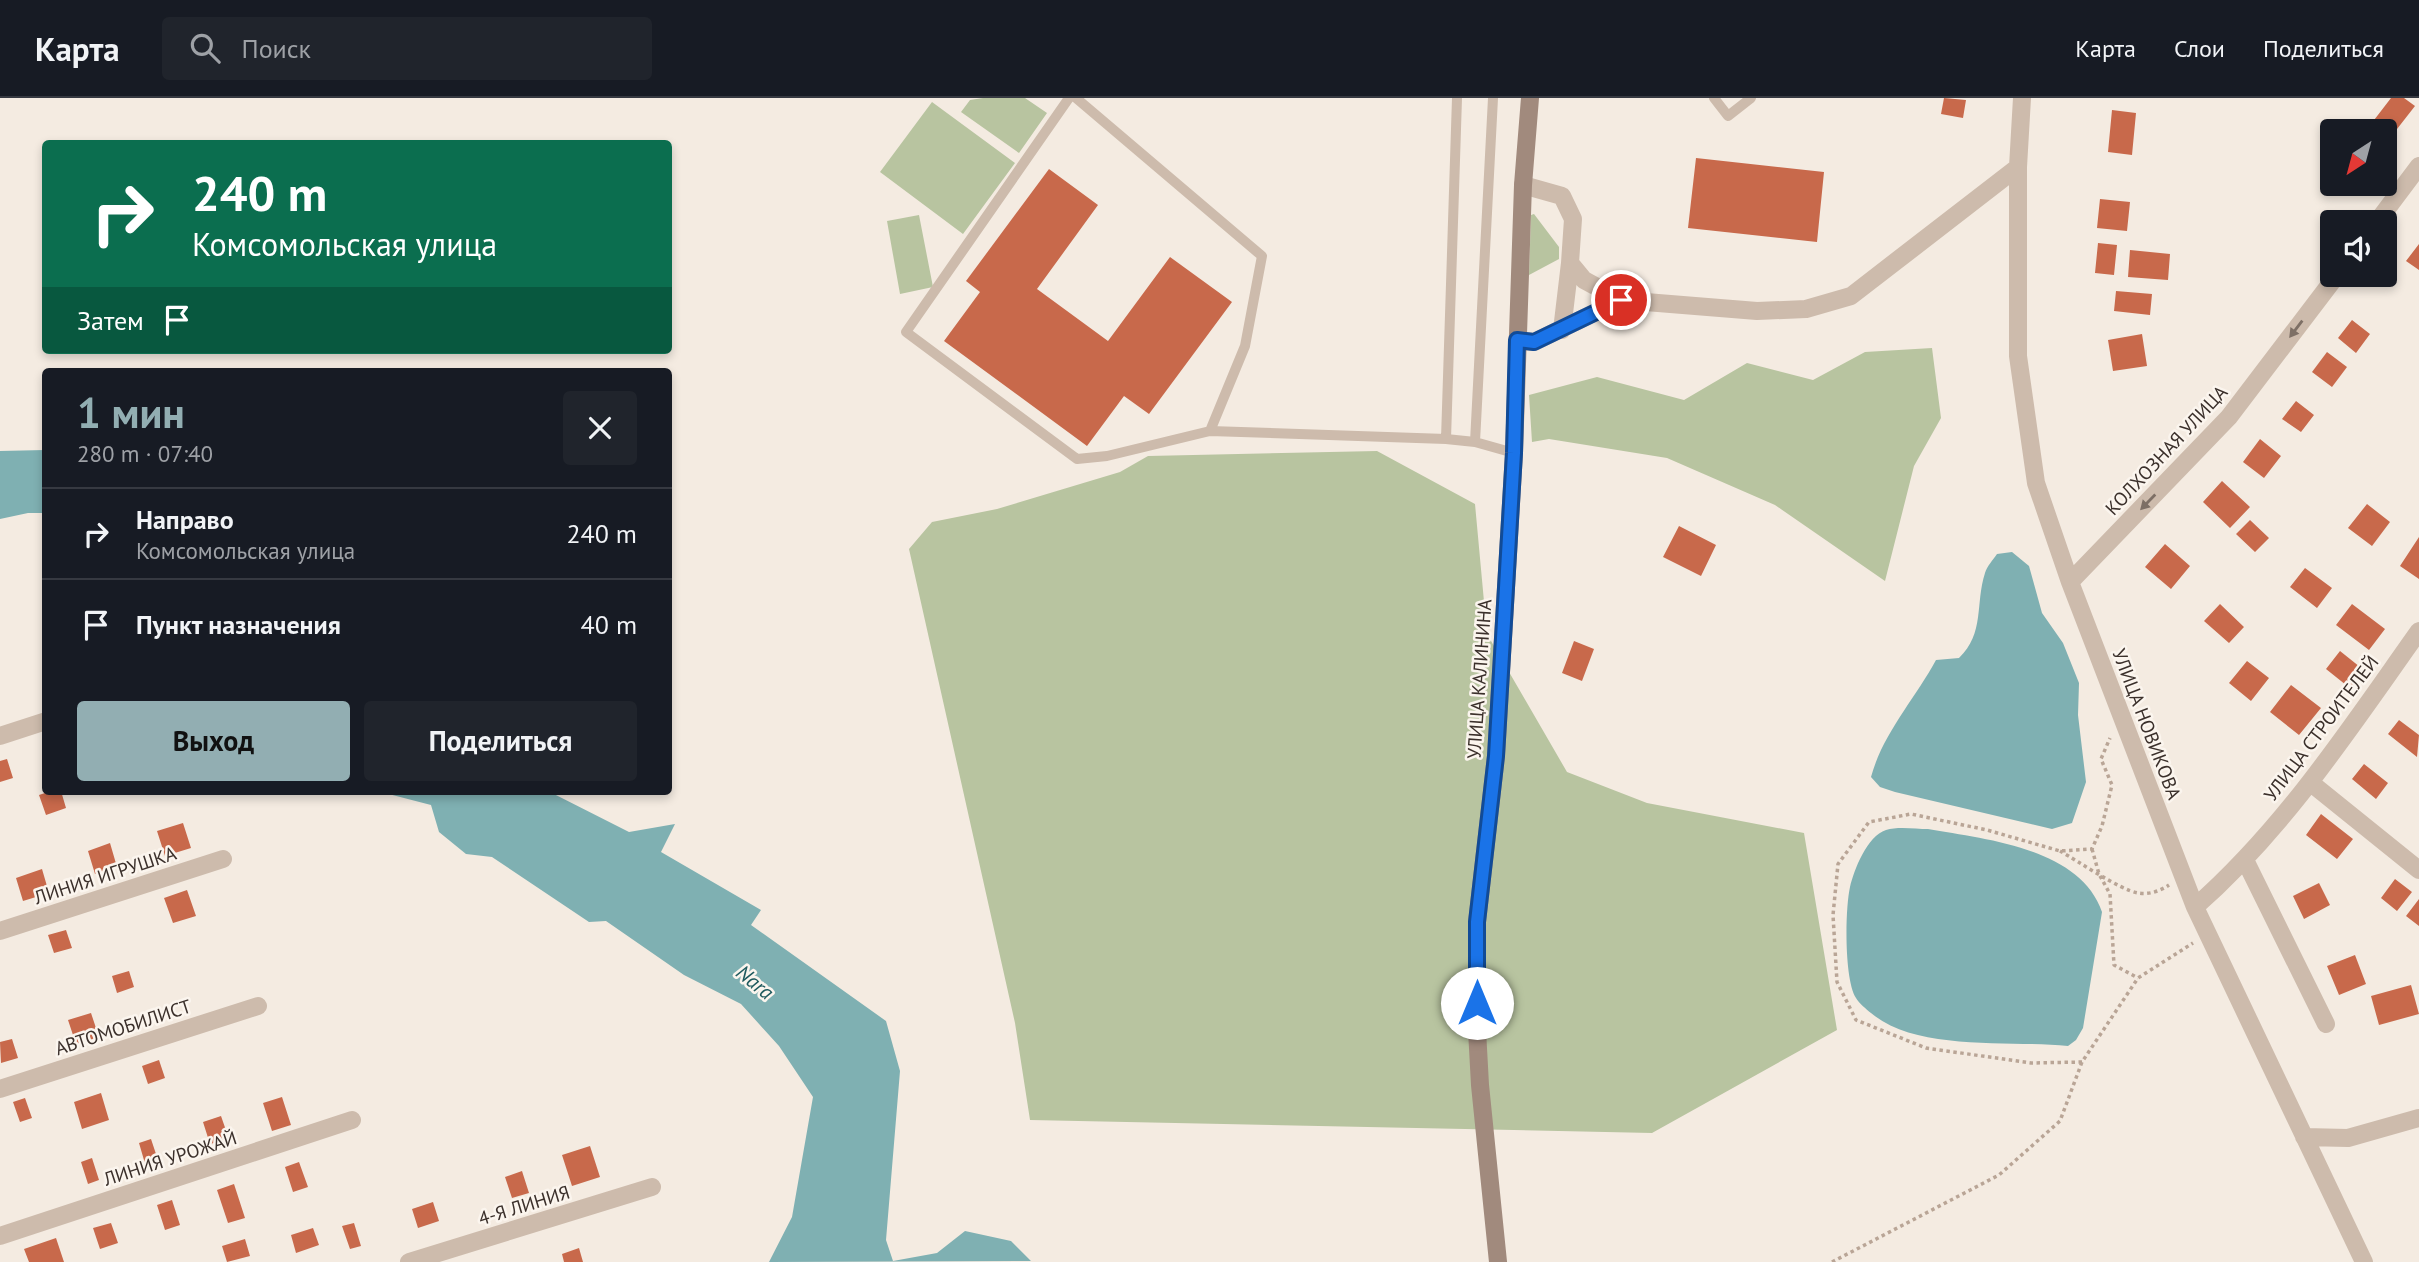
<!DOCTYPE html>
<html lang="ru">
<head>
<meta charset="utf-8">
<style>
	body { margin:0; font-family:"PT Sans",sans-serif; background:#20242c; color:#f1f3f6; height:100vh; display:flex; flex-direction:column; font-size:26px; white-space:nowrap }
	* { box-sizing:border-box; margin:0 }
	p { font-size:23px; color:#9ea1a6 }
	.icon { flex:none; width:38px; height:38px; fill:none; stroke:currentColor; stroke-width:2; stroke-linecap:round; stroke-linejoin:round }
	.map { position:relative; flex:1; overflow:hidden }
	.drawer { position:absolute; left:42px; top:270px; width:630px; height:427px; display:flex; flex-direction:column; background:#171b24; border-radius:7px; box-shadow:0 4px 10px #0003 }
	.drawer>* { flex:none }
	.top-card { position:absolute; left:42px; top:42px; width:630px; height:214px; border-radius:7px; box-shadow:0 4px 10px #0003; background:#0b6e4f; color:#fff; overflow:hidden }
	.needle { width:46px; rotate:216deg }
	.controls { position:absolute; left:2320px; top:21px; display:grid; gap:14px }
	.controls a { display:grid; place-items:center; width:77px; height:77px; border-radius:7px; background:#171b24; box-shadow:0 4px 10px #0003; font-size:35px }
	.pin { position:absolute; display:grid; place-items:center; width:60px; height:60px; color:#fff; margin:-30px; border:4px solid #fff; border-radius:50%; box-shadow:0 2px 7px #0007 }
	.me { position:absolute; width:77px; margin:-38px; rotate:0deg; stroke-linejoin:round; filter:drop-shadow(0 0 5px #0008) }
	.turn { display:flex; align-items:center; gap:24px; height:147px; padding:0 35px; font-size:32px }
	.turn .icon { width:91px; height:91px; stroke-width:2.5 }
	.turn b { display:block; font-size:49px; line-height:60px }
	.then { display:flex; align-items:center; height:66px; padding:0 35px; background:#0003; gap:14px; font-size:26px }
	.round { display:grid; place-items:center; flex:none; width:74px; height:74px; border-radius:7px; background:#20242c }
	.summary { display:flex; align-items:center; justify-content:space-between; height:119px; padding:0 35px }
	h1 { font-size:42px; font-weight:800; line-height:52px; color:#92aeb2 }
	.button { display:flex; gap:14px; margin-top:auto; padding:14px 35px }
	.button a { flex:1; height:80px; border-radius:7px; background:#92aeb2; color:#111; font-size:28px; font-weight:800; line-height:80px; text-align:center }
	.button a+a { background:#20242c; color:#f1f3f6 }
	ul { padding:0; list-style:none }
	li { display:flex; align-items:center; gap:21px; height:91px; padding:0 35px; border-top:2px solid #363941 }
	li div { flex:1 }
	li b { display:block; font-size:26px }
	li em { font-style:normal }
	header { display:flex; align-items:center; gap:42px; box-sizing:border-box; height:98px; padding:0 35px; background:#171b24; border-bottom:2px solid #363941 }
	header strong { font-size:33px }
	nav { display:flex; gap:38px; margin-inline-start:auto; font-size:24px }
	.search { width:490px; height:63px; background:#20242c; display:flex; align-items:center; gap:18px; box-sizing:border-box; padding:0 24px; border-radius:7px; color:#9ea1a6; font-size:26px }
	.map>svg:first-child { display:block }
	.green { fill:#b8c4a0 }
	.water { fill:#7fb0b2 }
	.building { fill:#c8694b }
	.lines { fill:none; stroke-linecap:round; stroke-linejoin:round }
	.path { stroke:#b9a596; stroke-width:3.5; stroke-dasharray:3.5 3.5; stroke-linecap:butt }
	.lane { stroke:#cdbbac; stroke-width:10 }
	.street { stroke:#cdbbac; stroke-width:18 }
	.secondary { stroke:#a18a7d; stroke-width:18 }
	.oneway { fill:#7d6f65 }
	.route-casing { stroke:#114b97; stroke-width:18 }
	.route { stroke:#1a73e8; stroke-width:12 }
	.labels { text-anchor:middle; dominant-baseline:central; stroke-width:5; stroke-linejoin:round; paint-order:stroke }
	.street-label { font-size:19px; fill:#3b302b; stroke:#fbf5ee }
	.water-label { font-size:21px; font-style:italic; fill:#1f5a5e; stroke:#fbf5ee }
</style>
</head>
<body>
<header>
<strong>Карта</strong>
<div class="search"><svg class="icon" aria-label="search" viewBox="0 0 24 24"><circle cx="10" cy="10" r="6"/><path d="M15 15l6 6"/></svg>Поиск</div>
<nav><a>Карта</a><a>Слои</a><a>Поделиться</a></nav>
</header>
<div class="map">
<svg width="2419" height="1164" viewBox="0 0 2419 1164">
	<rect width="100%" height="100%" fill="#f4ebe1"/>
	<path class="green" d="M983,0H1025L1047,15L1019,55L961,14L970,2Z
		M932,4L1015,65L963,136L880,74Z
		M1534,116L1559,149V161L1529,177L1531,117Z
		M919,117L933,189L900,196L887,123Z
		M1932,250L1941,320L1914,368L1885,483L1775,407L1667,360L1549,341L1532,344L1529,297L1597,279L1684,302L1747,265L1813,282L1865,254Z
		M1377,353L1475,406L1487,536L1567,674L1647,705L1804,735L1837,932L1652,1035L1030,1022L1015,925L909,451L932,424L997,411L1120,374L1148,358Z"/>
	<path class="water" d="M45,352V415H28L0,421V353Z
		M2012,454L2029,468L2042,515L2063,545L2079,585L2078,617L2086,684L2072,725L2052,731L1895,694L1880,689L1871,679C1883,635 1915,601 1936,562L1959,560C1985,535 1975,506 1985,475C1987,468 1993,462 1997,456Z
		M377,693H548L629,734L675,726L661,754L761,812L751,827L886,923L900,973L886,1142L893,1163L937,1155L965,1133L1011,1143L1031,1163L769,1164L792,1119L813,999L779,948L741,906L684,877L606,823L589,824L492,759L466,756L439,734L431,707Z
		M1928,731C1985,741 2080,750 2102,814L2083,930L2076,942L2068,948C2010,942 1917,954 1871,915C1866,911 1859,905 1856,900C1844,881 1845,811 1850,789C1854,772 1867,738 1886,732C1898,728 1916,731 1928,731Z"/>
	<path class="building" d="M1944,0L1966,2L1963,20L1941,16Z
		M2391,0H2404L2415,8L2390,40L2385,37V33H2381L2371,26Z
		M2112,12L2136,15L2132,57L2108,54Z
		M1696,60L1824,74L1817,144L1688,130Z
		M1049,71L1098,107L1037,191L1108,243L1170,159L1232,204L1149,316L1124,298L1087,348L944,243L980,194L966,183Z
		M2100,101L2130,104L2127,133L2097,130Z
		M2098,145L2117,147L2114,177L2095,175Z
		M2419,146V172L2406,163Z
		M2130,152L2170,156L2168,182L2128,179Z
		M2116,193L2152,196L2150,217L2114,213Z
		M2352,222L2370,236L2356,255L2338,240Z
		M2142,236L2147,268L2113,273L2108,242Z
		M2327,254L2347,269L2332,289L2312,274Z
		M2296,303L2314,317L2301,334L2282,321Z
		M2260,341L2281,358L2264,380L2243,364Z
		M2222,383L2250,409L2230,430L2203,404Z
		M2367,406L2390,424L2372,448L2348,430Z
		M2250,422L2269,440L2255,454L2236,436Z
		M1679,428L1716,447L1701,478L1663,459Z
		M2419,439V481L2400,468Z
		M2165,446L2190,468L2171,491L2145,469Z
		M2305,470L2332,490L2317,510L2290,489Z
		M2220,506L2244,529L2229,545L2204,523Z
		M2352,506L2385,531L2369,552L2336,527Z
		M1574,543L1594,551L1582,583L1562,575Z
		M2340,553L2365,573L2351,591L2326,571Z
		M2247,563L2269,580L2251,603L2229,585Z
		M2291,587L2321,610L2299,637L2270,614Z
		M2399,622L2419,637L2417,659L2388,636Z
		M7,661L13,680L0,684V663Z
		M2364,666L2388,685L2376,701L2352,681Z
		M51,693H61L66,710L46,717L39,697Z
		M2321,716L2353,741L2337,761L2306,737Z
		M183,725L191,750L165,758L157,733Z
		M110,745L117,769L95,776L88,753Z
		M42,771L49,795L23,803L16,780Z
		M2395,781L2412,794L2397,813L2381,800Z
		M2319,785L2330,807L2304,821L2293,798Z
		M187,792L196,818L173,825L164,800Z
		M2419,801V828L2406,818Z
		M66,832L72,850L54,855L48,837Z
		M2355,857L2366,886L2339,897L2327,868Z
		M129,873L134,889L117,895L112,878Z
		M2411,887L2419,916L2379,927L2371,898Z
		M91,915L99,939L76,946L68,922Z
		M12,941L18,960L1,965L0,944Z
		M159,962L165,980L148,986L142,968Z
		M101,995L109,1022L82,1031L74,1004Z
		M282,999L291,1027L272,1033L263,1005Z
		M25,1000L32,1020L20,1024L13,1004Z
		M221,1018L229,1041L210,1046L203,1024Z
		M151,1041L159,1065L146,1069L139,1045Z
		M590,1048L600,1079L572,1088L562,1057Z
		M92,1060L99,1082L88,1086L81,1064Z
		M299,1064L308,1089L293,1094L285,1069Z
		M522,1073L529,1095L512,1100L505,1079Z
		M234,1086L245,1120L228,1125L217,1092Z
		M172,1102L180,1127L165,1132L157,1107Z
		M433,1104L439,1123L418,1130L412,1111Z
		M111,1125L118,1145L100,1151L93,1130Z
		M354,1125L361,1148L350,1151L342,1128Z
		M313,1130L319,1147L296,1155L291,1137Z
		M56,1140L64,1164H29L24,1151Z
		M245,1141L250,1158L227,1164L222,1148Z
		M579,1150L583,1164H564L562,1156Z"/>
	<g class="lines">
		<path class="path" d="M2092,751L2099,776L2110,796L2114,867L2138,880
			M2060,753C2078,763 2120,792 2138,795C2149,797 2160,793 2169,787
			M2082,964L2031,965L1926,950L1856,922L1837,884L1833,817L1838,766L1869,724L1911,716L1987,732L2060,753L2092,751L2102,728L2112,687L2101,661L2110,640
			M1832,1164L1999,1077L2060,1023L2082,964L2138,880L2193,845"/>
		<path class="lane" d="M1069,0L906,234L1077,361L1107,358L1210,333L1446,341L1475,344L1514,355
			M1076,0L1262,158L1245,248L1210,333
			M1714,0L1728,18L1751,0
			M1446,341L1457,0
			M1475,344L1493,0"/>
		<path class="street" d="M2018,69V258L2036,385L2070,484L2195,809L2364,1164
			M1523,87L1562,98L1573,121L1570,165L1584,182L1621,202L1757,213L1806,211L1851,198L2018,69L2022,0
			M2377,124L2419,68
			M1562,232L1570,165
			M1517,242L1534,244L1621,202
			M2070,484L2229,319L2337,177
			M0,638L46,623
			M2311,685L2419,772
			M2245,762L2326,926
			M2195,809C2285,730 2350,630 2419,533
			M0,833L223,761
			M0,991L258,908
			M2304,1039L2348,1040L2419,1020
			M0,1138L352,1022
			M409,1164L652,1089"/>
		<path class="secondary" d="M1498,1164L1480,987L1477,932V824L1496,658L1514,355L1523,87L1530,0"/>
	</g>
	<defs><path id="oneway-solid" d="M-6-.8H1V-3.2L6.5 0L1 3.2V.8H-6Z" transform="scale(1.75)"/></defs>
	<g class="oneway">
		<use href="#oneway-solid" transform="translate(2296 231) rotate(127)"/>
		<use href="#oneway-solid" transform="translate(2148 404) rotate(134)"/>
	</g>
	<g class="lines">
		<g class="route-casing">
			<path id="route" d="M1477,905V824L1496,658L1514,355L1517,242L1534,244L1621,202"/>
		</g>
		<use href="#route" class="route"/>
	</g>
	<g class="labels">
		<g class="street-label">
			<text transform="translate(2166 352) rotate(-47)">КОЛХОЗНАЯ УЛИЦА</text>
			<text transform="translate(1479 581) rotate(-86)">УЛИЦА КАЛИНИНА</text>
			<text transform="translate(2147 626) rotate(69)">УЛИЦА НОВИКОВА</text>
			<text transform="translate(2321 630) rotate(-53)">УЛИЦА СТРОИТЕЛЕЙ</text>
			<text transform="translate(105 777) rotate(-18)">ЛИНИЯ ИГРУШКА</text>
			<text transform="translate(123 929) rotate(-18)">АВТОМОБИЛИСТ</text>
			<text transform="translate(170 1060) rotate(-18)">ЛИНИЯ УРОЖАЙ</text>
			<text transform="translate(524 1107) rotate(-17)">4-Я ЛИНИЯ</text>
		</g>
		<g class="water-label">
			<text transform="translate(755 884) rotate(39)">Nara</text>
		</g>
	</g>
</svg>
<div class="controls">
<a><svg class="needle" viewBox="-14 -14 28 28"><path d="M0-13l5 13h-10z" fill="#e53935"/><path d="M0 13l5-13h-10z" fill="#9ea1a6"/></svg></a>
<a><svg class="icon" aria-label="sound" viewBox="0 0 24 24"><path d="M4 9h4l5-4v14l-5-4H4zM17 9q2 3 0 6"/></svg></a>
</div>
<div class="pin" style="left:1621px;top:202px;background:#d93025"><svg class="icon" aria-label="arrive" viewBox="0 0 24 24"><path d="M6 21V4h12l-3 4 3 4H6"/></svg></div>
<svg class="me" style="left:1477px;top:905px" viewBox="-20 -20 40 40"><circle r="19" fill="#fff"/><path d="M0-13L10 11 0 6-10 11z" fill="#1a73e8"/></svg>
<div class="top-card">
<div class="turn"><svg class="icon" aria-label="right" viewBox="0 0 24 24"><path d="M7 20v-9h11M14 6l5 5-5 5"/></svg><div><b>240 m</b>Комсомольская улица</div></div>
<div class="then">Затем<svg class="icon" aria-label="arrive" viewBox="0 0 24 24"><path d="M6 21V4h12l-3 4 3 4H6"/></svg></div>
</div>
<section class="drawer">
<div class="summary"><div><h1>1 мин</h1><p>280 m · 07:40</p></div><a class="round"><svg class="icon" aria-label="close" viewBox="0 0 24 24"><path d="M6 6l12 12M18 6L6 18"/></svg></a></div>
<ul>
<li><svg class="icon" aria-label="right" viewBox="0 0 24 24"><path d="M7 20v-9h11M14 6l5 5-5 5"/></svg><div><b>Направо</b><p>Комсомольская улица</p></div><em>240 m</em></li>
<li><svg class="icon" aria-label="arrive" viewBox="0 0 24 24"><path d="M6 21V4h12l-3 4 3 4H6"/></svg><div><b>Пункт назначения</b></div><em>40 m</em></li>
</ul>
<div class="button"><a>Выход</a><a>Поделиться</a></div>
</section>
</div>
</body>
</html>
